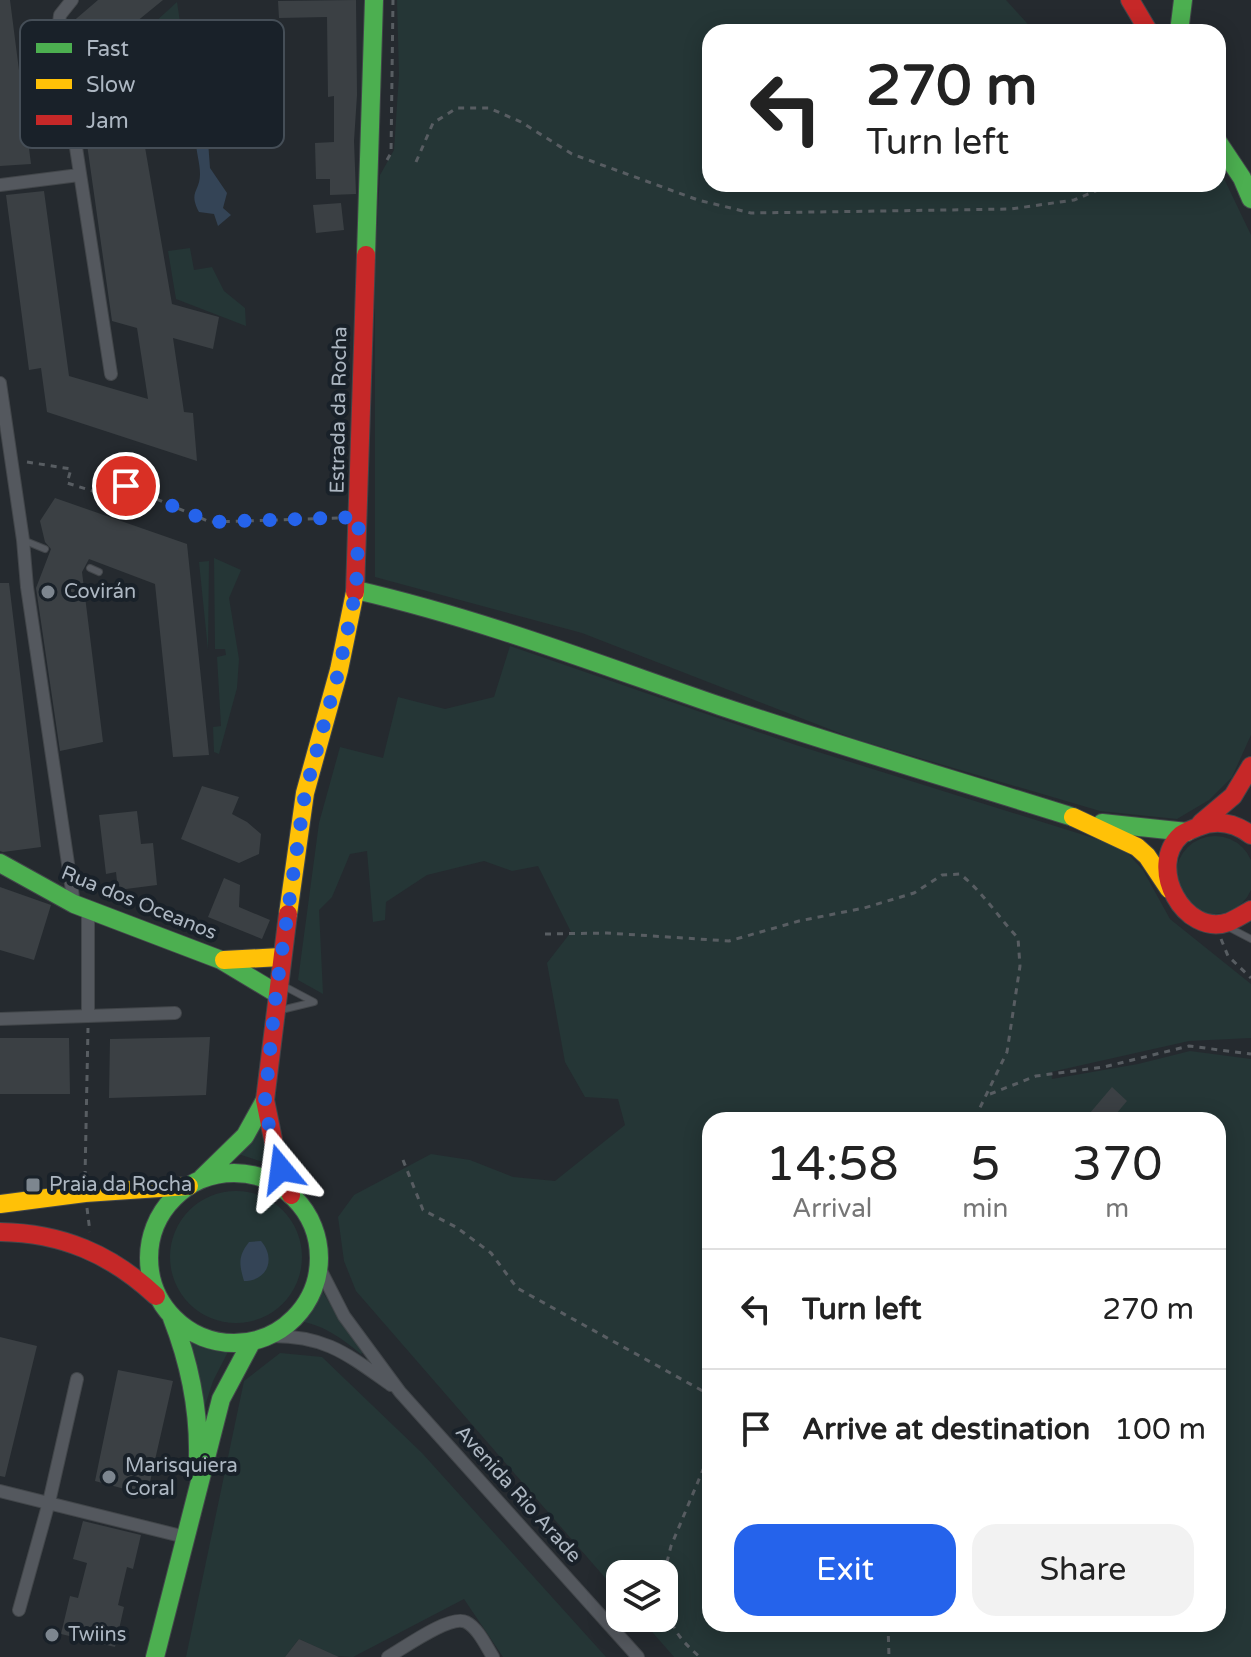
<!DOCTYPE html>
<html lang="en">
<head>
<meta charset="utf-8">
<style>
	body { margin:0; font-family:"Varela Round",sans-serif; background:#f2f2f2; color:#222; height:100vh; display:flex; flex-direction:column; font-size:30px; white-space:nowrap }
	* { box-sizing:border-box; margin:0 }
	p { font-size:26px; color:#767676 }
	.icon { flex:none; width:44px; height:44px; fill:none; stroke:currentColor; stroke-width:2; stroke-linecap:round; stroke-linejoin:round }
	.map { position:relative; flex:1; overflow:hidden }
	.details { position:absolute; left:702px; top:1112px; width:524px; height:520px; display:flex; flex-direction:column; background:#fff; border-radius:24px; box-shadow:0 4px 20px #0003 }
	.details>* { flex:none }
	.top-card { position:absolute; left:702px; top:24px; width:524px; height:168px; border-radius:24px; box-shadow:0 4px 20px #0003; background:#fff; color:#222; overflow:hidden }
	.fabs { position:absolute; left:606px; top:1560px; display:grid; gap:16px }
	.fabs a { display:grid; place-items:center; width:72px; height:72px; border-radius:16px; background:#fff; box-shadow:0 4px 20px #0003; font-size:40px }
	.pin { position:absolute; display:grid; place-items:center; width:68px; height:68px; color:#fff; margin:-34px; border:4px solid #fff; border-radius:50%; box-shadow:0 2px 8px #0007 }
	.me { position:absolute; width:88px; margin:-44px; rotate:344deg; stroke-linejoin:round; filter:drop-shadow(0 0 6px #0008) }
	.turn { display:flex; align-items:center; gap:28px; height:168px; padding:0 32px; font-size:36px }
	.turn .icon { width:104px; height:104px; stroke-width:2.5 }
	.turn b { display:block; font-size:56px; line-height:68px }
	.eta { display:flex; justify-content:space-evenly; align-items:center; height:136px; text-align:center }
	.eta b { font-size:48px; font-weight:600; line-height:56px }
	.primary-button { display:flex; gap:16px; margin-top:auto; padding:16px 32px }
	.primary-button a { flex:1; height:92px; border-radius:24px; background:#2563eb; color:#fff; font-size:32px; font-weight:600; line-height:92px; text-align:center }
	.primary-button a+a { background:#f2f2f2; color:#222 }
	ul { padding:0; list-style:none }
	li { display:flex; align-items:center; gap:24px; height:120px; padding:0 32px; border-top:2px solid #e0e0e0 }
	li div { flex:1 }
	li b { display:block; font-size:30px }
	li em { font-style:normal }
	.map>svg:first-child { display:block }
	.green { fill:#253636; fill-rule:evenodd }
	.water { fill:#344456 }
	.building { fill:#3b4044 }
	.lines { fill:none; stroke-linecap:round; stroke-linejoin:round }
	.lane-casing { stroke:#42464a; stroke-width:8 }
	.street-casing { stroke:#42464a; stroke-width:14 }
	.fast-casing { stroke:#42464a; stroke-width:20 }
	.slow-casing { stroke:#42464a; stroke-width:20 }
	.jam-casing { stroke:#42464a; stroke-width:20 }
	.path { stroke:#585d62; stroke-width:3; stroke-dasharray:6 6; stroke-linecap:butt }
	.lane { stroke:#54585e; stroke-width:6 }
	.street { stroke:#54585e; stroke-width:12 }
	.fast { stroke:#4caf50; stroke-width:18 }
	.slow { stroke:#ffc107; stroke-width:18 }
	.jam { stroke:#c62828; stroke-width:18 }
	.route { stroke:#2563eb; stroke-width:14; stroke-dasharray:0 25.2 }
	.poi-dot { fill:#7d868f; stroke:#192129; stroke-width:3 }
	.labels { text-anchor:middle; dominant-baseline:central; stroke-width:8; stroke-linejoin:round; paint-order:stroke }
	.street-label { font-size:20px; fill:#adb7c2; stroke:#192129 }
	.poi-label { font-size:20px; fill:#adb7c2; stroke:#192129; text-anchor:start }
	.key { fill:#192129; stroke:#454e57; stroke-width:2 }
	.key-label { font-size:22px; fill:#adb7c2 }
</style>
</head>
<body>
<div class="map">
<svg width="1251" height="1657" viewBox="0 0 1251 1657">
	<rect width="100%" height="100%" fill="#252a2f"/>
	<path class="green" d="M397,0H1006L1035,32H710V184H1218V166L1251,235V735L1232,777L1209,800L1177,819L1100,811L855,739L582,633L375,577V261L380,175L394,150L399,75Z
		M177,2L194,115L180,124L176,140L159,138L143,33Z
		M190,248L194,270L212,267L224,291L245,308L246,326L176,299L168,251Z
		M214,558L241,570L229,598L239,659L237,688L219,754L214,752L213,727L221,726L217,657L226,655L225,649H215Z
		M209,561L208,650L199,562Z
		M510,646L796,745L1122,847L1143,870L1170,919L1251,984V1038L1189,1041L1051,1072L1052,1079L1138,1064L1190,1051L1251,1059V1657H674L640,1618H664V1574H620V1595L356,1291L344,1261L338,1217L354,1195L431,1154L470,1160L513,1177L555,1181L625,1125L618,1099L585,1097L565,1062L547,963L571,932L538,866L512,871L484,861L427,875L386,902L385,920L373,922L367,851L350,854L332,897L319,910L323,994L298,980L319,823L340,747L383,758L398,697L445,709L494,697ZM710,1120H1218V1624H710Z
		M1176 875a39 39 0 1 1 78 0a39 39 0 1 1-78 0Z
		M261,1116L275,1166L235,1153Z
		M170 1257a66 66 0 1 1 132 0a66 66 0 1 1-132 0Z
		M320,1287L343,1326L365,1350L361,1354C341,1338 323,1324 297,1321L307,1310Z
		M189,1340L210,1346L230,1348L213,1381L203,1412Z
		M280,1353L322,1357L422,1453L606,1657H503L464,1599L353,1657L336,1656L299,1639L285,1657H186L244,1381Z"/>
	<path class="water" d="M200,138L208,141L210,168L227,193L223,208L231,215L218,226L214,214L199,212C188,191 200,192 200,174C200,163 196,152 196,141Z
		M261,1241C276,1258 268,1281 244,1281C239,1264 238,1256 249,1242Z"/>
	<path class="building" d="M0,0H10L31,164L0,166Z
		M98,0H163L125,31L172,304L219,317L213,349L173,338L184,412L193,413L197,461L47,412L41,368L29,370L6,195L44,191L69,376L148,399L137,328L112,321L70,24Z
		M356,0L357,95L354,141L356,194L330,195V179H316L315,143L334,142V96L328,97L327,17L279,18L278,1Z
		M341,203L344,230L316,233L313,205Z
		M55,498L187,544L209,755L173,757L155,584L89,559L82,572L103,742L60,751L36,588L51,549L45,542L40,521Z
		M0,583H9L41,847L3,852L0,851Z
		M202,786L239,797L232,814L247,822L261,834L259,854L239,863L181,839Z
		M137,811L141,844L153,843L157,885L118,890L116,872L106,874L99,815Z
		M224,878L240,885L239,907L270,920L262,939L208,917Z
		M0,887L51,905L34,960L0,950Z
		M210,1037L206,1095L109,1098L110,1039Z
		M0,1038H69L70,1094H0Z
		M1112,1087L1127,1101L1111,1120H1084Z
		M0,1337L37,1346L5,1477L0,1476Z
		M118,1370L173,1381L147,1495L95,1481Z
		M83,1521L141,1535L133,1569L127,1567L118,1605L124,1607L115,1647L61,1634L70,1596L78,1598L87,1563L73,1559Z
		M299,1639L339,1657H285Z"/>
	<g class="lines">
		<g class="lane-casing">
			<path id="lane" d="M23,540L45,549
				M90,568L99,572
				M1228,927L1251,939
				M277,1011L314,1002L280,984"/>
		</g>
		<g class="street-casing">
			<path id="street" d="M72,0L60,15L58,31L111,374
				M0,185L79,175
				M0,383L23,540L27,587L74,904
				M88,910V1016L175,1013
				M0,1019L88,1016
				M319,1267L344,1316L400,1392L638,1657
				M269,1336C325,1335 347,1354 391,1385
				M0,1491L185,1537
				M19,1610L49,1502L77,1379
				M388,1657C404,1648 450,1614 466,1622C478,1628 486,1646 493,1657"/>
		</g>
		<g class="fast-casing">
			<path id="fast" d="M1179,32L1183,0
				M1218,142L1242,178L1251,199
				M366,255L374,0
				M356,590C482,619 598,664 720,706C837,745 955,780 1073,817
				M1102,823L1187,832
				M0,863L74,904L221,960L276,993
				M149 1258a85 85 0 1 1 170 0a85 85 0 1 1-170 0Z
				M202,1178L245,1136L265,1100
				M172,1318C190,1364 199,1408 198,1457
				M155,1657L221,1399L252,1341"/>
		</g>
		<g class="slow-casing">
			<path id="slow" d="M1073,817L1137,847L1147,856L1169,889
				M288,914L305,793L339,670L355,592
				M224,960L281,957
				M0,1204L85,1193L189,1186"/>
		</g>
		<g class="jam-casing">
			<path id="jam" d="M1130,0L1149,32
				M355,592L366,255
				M1201,823L1233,796L1251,766
				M1251,835C1235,823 1217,819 1198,827C1193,829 1185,832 1181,835C1146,866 1184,938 1229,922C1236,919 1244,914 1251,910
				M288,914L265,1100L275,1149L291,1195
				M0,1232C62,1233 111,1254 156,1296"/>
		</g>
		<path class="path" d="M387,160L391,153L393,0
			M416,162L433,123L457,108H489L521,122L572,154L698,200L751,213L1011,209L1074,200L1112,184
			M27,462L71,469L67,483L109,496L126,486L210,522L341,518
			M545,934L607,933L729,941L799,921L864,908L914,893L942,875L960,874C983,892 998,917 1018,938L1020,966L1007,1052L974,1120
			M1221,939L1228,956L1251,978
			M990,1094L1036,1076L1104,1067L1189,1046L1251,1054
			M403,1160L423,1210L456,1227L491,1253L517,1288L710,1395
			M85,1177L88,1028
			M87,1208L90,1232
			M664,1574L671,1546L710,1453
			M664,1588C668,1622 674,1635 700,1657
			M888,1624L889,1657"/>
		<use href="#lane" class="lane"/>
		<use href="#street" class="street"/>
		<use href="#fast" class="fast"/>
		<use href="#slow" class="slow"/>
		<use href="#jam" class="jam"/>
	</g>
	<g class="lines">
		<path class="route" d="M126,486L210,522L359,517L356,590L339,670L305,793L276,993L265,1100L269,1126L281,1169"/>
	</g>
	<g class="poi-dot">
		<circle cx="48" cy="592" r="8"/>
		<rect x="25" y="1177" width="16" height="16" rx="4"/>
		<circle cx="109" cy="1477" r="8"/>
		<circle cx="52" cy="1635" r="8"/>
	</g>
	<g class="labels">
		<g class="street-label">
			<text transform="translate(339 410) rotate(-89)">Estrada da Rocha</text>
			<text transform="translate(139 903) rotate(22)">Rua dos Oceanos</text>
			<text transform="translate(518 1494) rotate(48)">Avenida Rio Arade</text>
		</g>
		<g class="poi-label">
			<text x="64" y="592">Covirán</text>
			<text x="49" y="1185">Praia da Rocha</text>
			<text x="125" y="1466">Marisquiera<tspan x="125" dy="23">Coral</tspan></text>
			<text x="68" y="1635">Twiins</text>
		</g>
	</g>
	<rect x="20" y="20" width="264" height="128" rx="12" class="key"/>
	<rect x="36" y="43" width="36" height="10" fill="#4caf50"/>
	<rect x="36" y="79" width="36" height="10" fill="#ffc107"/>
	<rect x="36" y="115" width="36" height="10" fill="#c62828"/>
	<g class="key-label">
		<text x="86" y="56">Fast</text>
		<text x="86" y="92">Slow</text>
		<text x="86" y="128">Jam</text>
	</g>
</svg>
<div class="fabs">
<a><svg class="icon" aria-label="layers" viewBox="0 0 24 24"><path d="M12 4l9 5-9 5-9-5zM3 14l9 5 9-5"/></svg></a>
</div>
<div class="pin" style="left:126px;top:486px;background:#d93025"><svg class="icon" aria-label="arrive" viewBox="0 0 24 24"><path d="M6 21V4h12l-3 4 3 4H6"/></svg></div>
<svg class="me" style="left:281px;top:1169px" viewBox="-20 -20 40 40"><path d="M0-17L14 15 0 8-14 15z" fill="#2563eb" stroke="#fff" stroke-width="4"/></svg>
<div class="top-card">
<div class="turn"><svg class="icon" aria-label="left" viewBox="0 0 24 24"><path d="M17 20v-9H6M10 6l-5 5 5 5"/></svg><div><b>270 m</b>Turn left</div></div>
</div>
<section class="details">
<div class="eta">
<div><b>14:58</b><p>Arrival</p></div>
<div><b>5</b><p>min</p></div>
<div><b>370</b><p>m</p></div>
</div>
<ul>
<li><svg class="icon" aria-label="left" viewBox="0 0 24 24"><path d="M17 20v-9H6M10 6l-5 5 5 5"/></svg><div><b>Turn left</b></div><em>270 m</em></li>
<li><svg class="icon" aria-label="arrive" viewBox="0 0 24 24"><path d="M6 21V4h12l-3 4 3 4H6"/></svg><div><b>Arrive at destination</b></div><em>100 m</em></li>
</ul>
<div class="primary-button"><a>Exit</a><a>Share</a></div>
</section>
</div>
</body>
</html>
